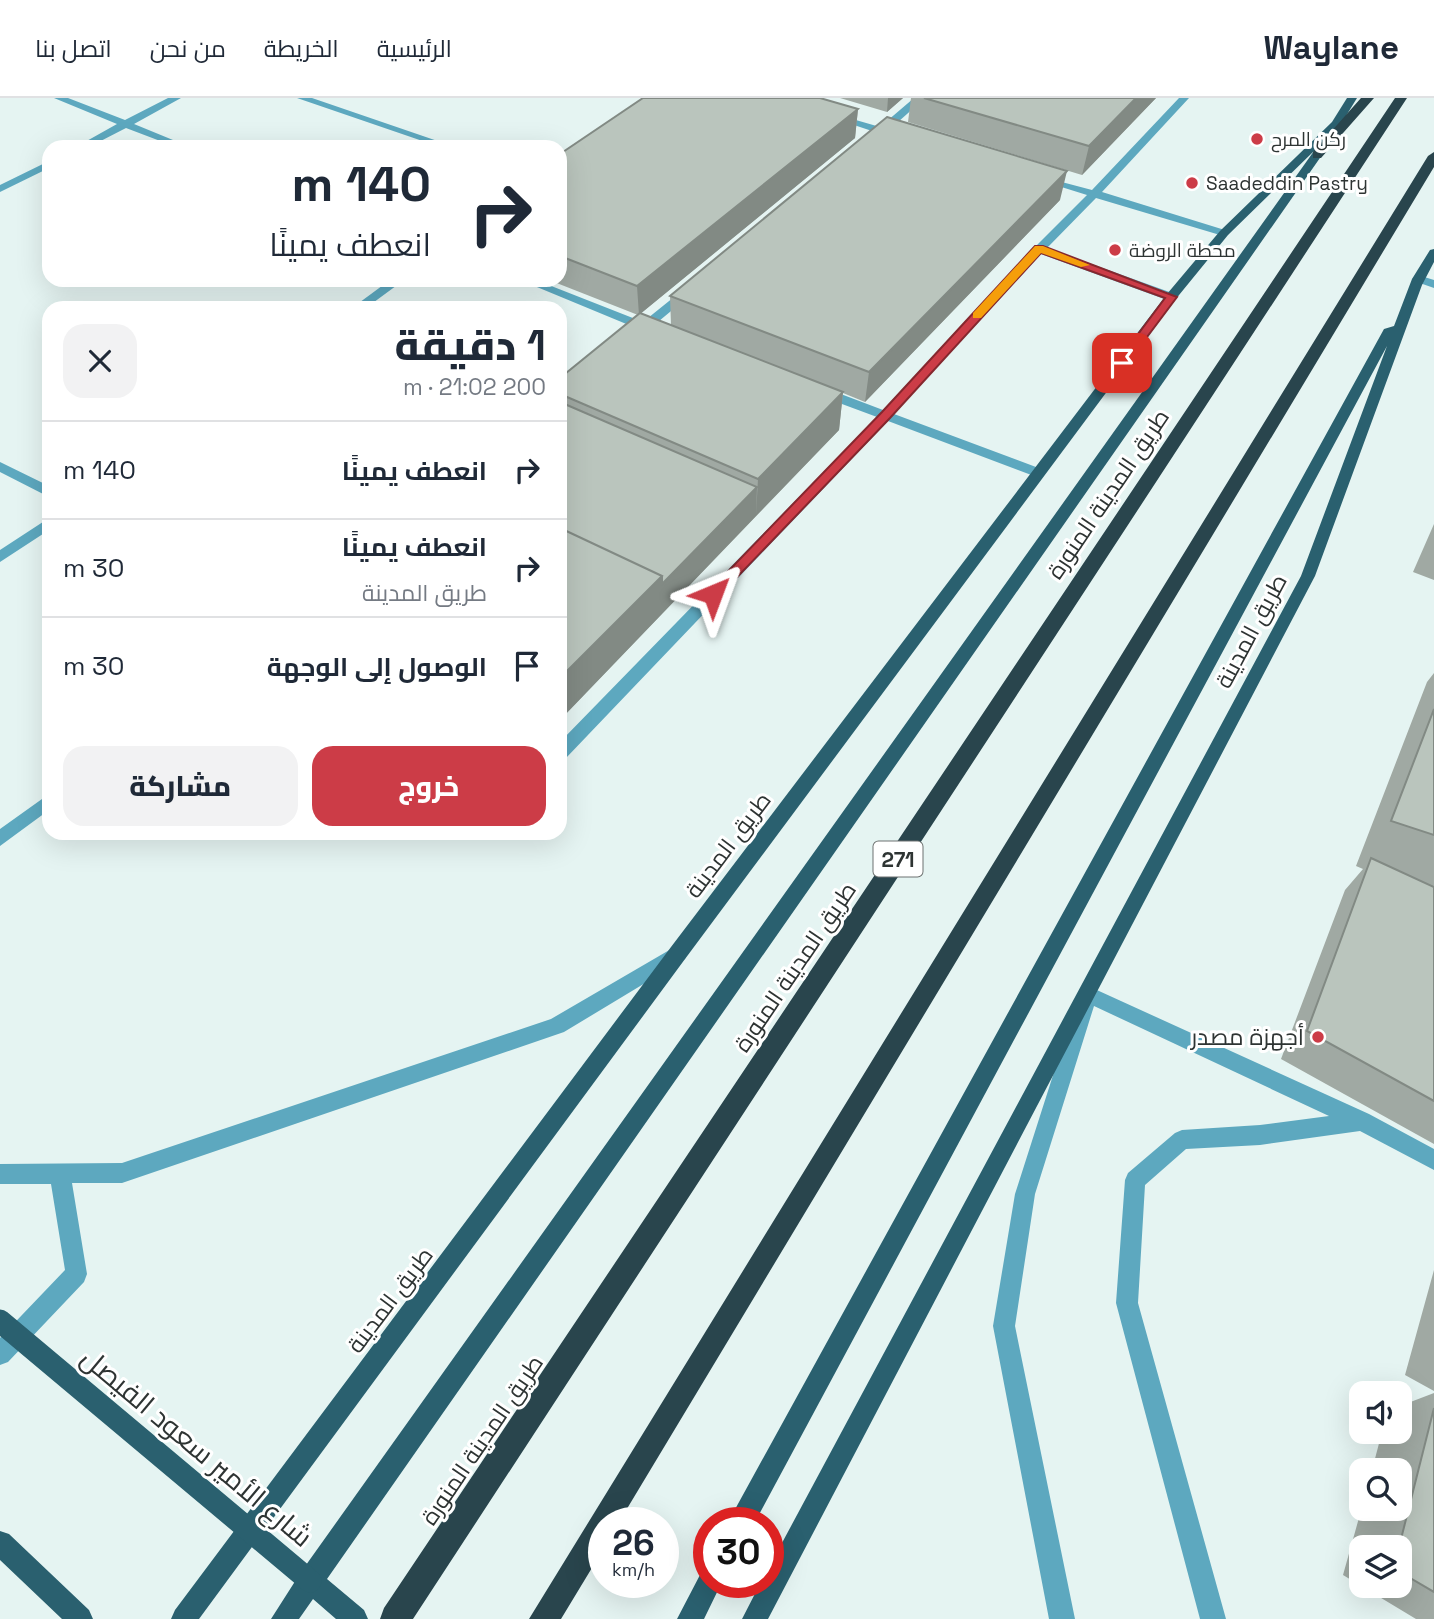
<!DOCTYPE html>
<html lang="ar">
<head>
<meta charset="utf-8">
<style>
	body { margin:0; font-family:"Space Grotesk",Cairo,sans-serif; background:#f2f2f3; color:#1f2937; direction:rtl; height:100vh; display:flex; flex-direction:column; font-size:26px; white-space:nowrap }
	* { box-sizing:border-box; margin:0 }
	p { font-size:23px; color:#747a83 }
	.icon { flex:none; width:38px; height:38px; fill:none; stroke:currentColor; stroke-width:2; stroke-linecap:round; stroke-linejoin:round }
	.map { position:relative; flex:1; overflow:hidden; direction:ltr }
	.drawer { position:absolute; left:42px; top:203px; width:525px; height:539px; display:flex; flex-direction:column; background:#fff; border-radius:21px; box-shadow:0 7px 28px #0002; direction:rtl }
	.drawer>* { flex:none }
	.banner { position:absolute; left:42px; top:42px; width:525px; height:147px; border-radius:21px; box-shadow:0 7px 28px #0002; direction:rtl; background:#fff; color:#1f2937; overflow:hidden }
	.buttons { position:absolute; left:1349px; top:1283px; display:grid; gap:14px }
	.buttons a { display:grid; place-items:center; width:63px; height:63px; border-radius:14px; background:#fff; box-shadow:0 7px 28px #0002; font-size:35px }
	.speed { position:absolute; left:588px; top:1409px; display:flex; gap:14px; font-size:35px; font-weight:700; text-align:center }
	.speed>* { display:grid; place-content:center; width:91px; height:91px; border-radius:50%; background:#fff; box-shadow:0 7px 28px #0002; line-height:1 }
	.speed small { font-size:18px; font-weight:400 }
	.speed .limit { border:10px solid #d22; background:#fff; color:#111 }
	.pin { position:absolute; display:grid; place-items:center; width:60px; height:60px; color:#fff; margin:-30px; border-radius:14px; box-shadow:0 4px 10px #0006 }
	.me { position:absolute; width:77px; margin:-38px; rotate:44deg; stroke-linejoin:round; filter:drop-shadow(0 0 5px #0008) }
	.turn { display:flex; align-items:center; gap:24px; height:147px; padding:0 21px; font-size:32px }
	.turn .icon { width:91px; height:91px; stroke-width:2.5 }
	.turn b { display:block; font-size:49px; line-height:60px }
	.round { display:grid; place-items:center; flex:none; width:74px; height:74px; border-radius:21px; background:#f2f2f3 }
	.summary { display:flex; align-items:center; justify-content:space-between; height:119px; padding:0 21px }
	h1 { font-size:42px; font-weight:800; line-height:52px }
	.button { display:flex; gap:14px; margin-top:auto; padding:14px 21px }
	.button a { flex:1; height:80px; border-radius:21px; background:#cc3c47; color:#fff; font-size:28px; font-weight:800; line-height:80px; text-align:center }
	.button a+a { background:#f2f2f3; color:#1f2937 }
	ul { padding:0; list-style:none }
	li { display:flex; align-items:center; gap:21px; height:98px; padding:0 21px; border-top:2px solid #e0e1e3 }
	li div { flex:1 }
	li b { display:block; font-size:26px }
	li em { font-style:normal }
	header { display:flex; align-items:center; gap:42px; box-sizing:border-box; height:98px; padding:0 35px; background:#fff; border-bottom:2px solid #e0e1e3 }
	header strong { font-size:33px }
	nav { display:flex; gap:38px; margin-inline-start:auto; font-size:24px }
	.map>svg:first-child { display:block }
	.lines { fill:none; stroke-linecap:round; stroke-linejoin:round }
	.minor { fill:#5da8bf; fill-rule:evenodd }
	.major { fill:#2a606f; fill-rule:evenodd }
	.highway { fill:#29454d; fill-rule:evenodd }
	.major-bridge { stroke:#2a606f; stroke-width:23 }
	.wall { fill:#a0a9a3; fill-rule:evenodd }
	.shaded-wall { fill:#828a84 }
	.building { fill:#bac5bd; stroke:#828a84; stroke-width:2 }
	.route { fill:#cc3c47; stroke:#85272e; stroke-width:2 }
	.slow { fill:#f59e0b }
	.poi-dot { fill:#cc3c47; stroke:#fff; stroke-width:2.5 }
	.labels { text-anchor:middle; dominant-baseline:central; stroke-width:6; stroke-linejoin:round; paint-order:stroke }
	.far-poi-label { font-size:19px; fill:#2e3433; stroke:#fff; text-anchor:start }
	.shield { fill:#fff; stroke:#6d7170; stroke-width:2 }
	.shield-label { font-size:21px; font-weight:bold; fill:#2e3433 }
	.street-label { font-size:23px; fill:#2e3433; stroke:#fff }
	.poi-label { font-size:23px; fill:#2e3433; stroke:#fff; text-anchor:end }
	.near-street-label { font-size:28px; fill:#2e3433; stroke:#fff }
</style>
</head>
<body>
<header>
<strong>Waylane</strong>
<nav><a>الرئيسية</a><a>الخريطة</a><a>من نحن</a><a>اتصل بنا</a></nav>
</header>
<div class="map">
<svg width="1434" height="1521" viewBox="0 0 1434 1521">
	<rect width="100%" height="100%" fill="#e5f4f2"/>
	<g class="lines">
		<path class="minor" d="M54,0H68L125,22L168,0H181L134,26L190,49H176L126,30L89,49H76L117,26Z
			M297,0H312L455,49H440Z
			M914,0H925L889,32L900,35V39L875,37V34L830,19L835,16L880,29Z
			M1179,0H1189L1102,94L1228,133V137H1220L1096,100L1047,150L1175,196V202H1167L1041,156L894,316L1044,372V378H1034L888,323L566,660L560,661V644L877,319L815,296V290H825L883,312L1029,155L1087,97L1039,82V78L1092,92Z
			M49,63V70L0,94V87Z
			M1418,177L1434,182V190L1414,183L1412,181Z
			M390,182H404L366,210H352Z
			M520,182H536L643,224L684,191L694,194L653,228V234L639,238L633,234L636,230Z
			M0,364L49,388V399L0,374Z
			M49,420V432L0,464V452Z
			M49,696V712L0,748V731Z
			M678,847L685,849L687,855L685,861L564,934L122,1085H72L87,1176L84,1184L8,1264L0,1267V1240L65,1172L51,1086H0V1066L122,1065L551,921Z
			M1088,888L1369,1016L1434,1051V1072L1360,1033L1260,1047L1186,1051L1145,1087L1138,1205L1226,1521H1200L1116,1205L1125,1082L1128,1075L1175,1035L1182,1032L1260,1027L1329,1018L1094,908L1035,1096L1015,1228L1075,1521H1049L993,1228L1015,1096L1079,896L1081,890Z"/>
		<path class="major" d="M1347,0H1357L1322,57L327,1481L364,1512L368,1521H336L313,1501L299,1521H271L301,1474L1314,53L1228,137L1175,202L685,861L199,1521H171L175,1512L671,849L1167,196L1220,133L1332,24Z
			M1434,151V164L1422,187L1315,478L768,1521H742L761,1484H768V1471L1301,478L1387,248L755,1424H730L733,1415L1384,231L1394,228L1412,181L1430,152Z
			M0,1433L9,1436L89,1512L93,1521H62L0,1462Z
			M709,1472V1484H722L704,1521H677L701,1475Z"/>
		<path class="highway" d="M1361,0H1374L1321,60H1313V54Z
			M1395,0H1407L413,1521H380L384,1510Z
			M1434,54V69L619,1424H604V1450L561,1521H529L1428,58Z"/>
		<path class="major-bridge" d="M0,1223L310,1483"/>
	</g>
	<path class="wall" d="M840,0H903L887,14Z
		M911,0H1156L1082,77L908,24Z
		M858,11L855,40L641,215L671,227L670,198L1060,102L865,304L843,295L839,332L560,622V280L638,217L549,182H560V56Z
		M1434,426V482L1413,474Z
		M1434,575V1046L1281,961L1345,792L1363,771L1356,768L1427,584Z
		M1434,1172V1293L1405,1277Z
		M1434,1295V1521H1416L1343,1477L1362,1409V1410H1400V1372H1372L1382,1334H1400V1308ZM1362,1449H1400V1488H1362Z"/>
	<path class="shaded-wall" d="M888,0H903L887,14Z
		M1136,0H1156L1082,77L1089,48Z
		M858,11L855,40L639,217L637,188Z
		M1067,73L1060,102L865,304L869,274Z
		M843,294L839,332L756,418L758,381Z
		M757,389L756,418L560,622V580L662,478Z"/>
	<path class="building" d="M643,0H820L858,11L637,188L560,158V56Z
		M924,0H1136L1089,48Z
		M887,19L1067,73L869,274L670,198Z
		M640,215L843,294L758,381L560,296V280Z
		M560,304L757,389L662,486V478L560,430Z
		M560,430L662,478L560,580Z
		M1434,611V737L1391,723Z
		M1371,760L1434,789V1003L1307,933Z
		M1434,1310V1494L1400,1474V1449H1399Z"/>
	<path class="route" d="M1035,148H1043L1177,199L1126,267H1118V263L1165,200L1041,155L890,320L718,499H709V493L882,314Z"/>
	<path class="slow" d="M1035,148H1043L1090,167L1081,169L1041,155L981,220H973V215Z"/>
	<g class="poi-dot">
		<circle cx="1257" cy="41" r="7"/>
		<circle cx="1192" cy="85" r="7"/>
		<circle cx="1115" cy="152" r="7"/>
		<circle cx="1318" cy="939" r="7"/>
	</g>
	<g class="labels">
		<g class="far-poi-label">
			<text x="1271" y="41">ركن المرح</text>
			<text x="1206" y="85">Saadeddin Pastry</text>
			<text x="1129" y="152">محطة الروضة</text>
		</g>
		<rect class="shield" x="873.5" y="743.5" width="49" height="35" rx="5"/>
		<g class="shield-label">
			<text x="898" y="761">271</text>
		</g>
		<g class="street-label">
			<text transform="translate(1108 396) rotate(-56)">طريق المدينة المنورة</text>
			<text transform="translate(1251 533) rotate(-62)">طريق المدينة</text>
			<text transform="translate(728 747) rotate(-53)">طريق المدينة</text>
			<text transform="translate(795 869) rotate(-56)">طريق المدينة المنورة</text>
			<text transform="translate(390 1202) rotate(-53)">طريق المدينة</text>
			<text transform="translate(482 1342) rotate(-56)">طريق المدينة المنورة</text>
		</g>
		<g class="poi-label">
			<text x="1304" y="939">أجهزة مصدر</text>
		</g>
		<g class="near-street-label">
			<text transform="translate(197 1349) rotate(40)">شارع الأمير سعود الفيصل</text>
		</g>
	</g>
</svg>
<div class="buttons">
<a><svg class="icon" aria-label="sound" viewBox="0 0 24 24"><path d="M4 9h4l5-4v14l-5-4H4zM17 9q2 3 0 6"/></svg></a>
<a><svg class="icon" aria-label="search" viewBox="0 0 24 24"><circle cx="10" cy="10" r="6"/><path d="M15 15l6 6"/></svg></a>
<a><svg class="icon" aria-label="layers" viewBox="0 0 24 24"><path d="M12 4l9 5-9 5-9-5zM3 14l9 5 9-5"/></svg></a>
</div>
<div class="speed"><div>26<small>km/h</small></div><div class="limit">30</div></div>
<div class="pin" style="left:1122px;top:265px;background:#d93025"><svg class="icon" aria-label="arrive" viewBox="0 0 24 24"><path d="M6 21V4h12l-3 4 3 4H6"/></svg></div>
<svg class="me" style="left:713px;top:496px" viewBox="-20 -20 40 40"><path d="M0-17L14 15 0 8-14 15z" fill="#cc3c47" stroke="#fff" stroke-width="4"/></svg>
<div class="banner">
<div class="turn"><svg class="icon" aria-label="right" viewBox="0 0 24 24"><path d="M7 20v-9h11M14 6l5 5-5 5"/></svg><div><b>140 m</b>انعطف يمينًا</div></div>
</div>
<section class="drawer">
<div class="summary"><div><h1>1 دقيقة</h1><p>200 m · 21:02</p></div><a class="round"><svg class="icon" aria-label="close" viewBox="0 0 24 24"><path d="M6 6l12 12M18 6L6 18"/></svg></a></div>
<ul>
<li><svg class="icon" aria-label="right" viewBox="0 0 24 24"><path d="M7 20v-9h11M14 6l5 5-5 5"/></svg><div><b>انعطف يمينًا</b></div><em>140 m</em></li>
<li><svg class="icon" aria-label="right" viewBox="0 0 24 24"><path d="M7 20v-9h11M14 6l5 5-5 5"/></svg><div><b>انعطف يمينًا</b><p>طريق المدينة</p></div><em>30 m</em></li>
<li><svg class="icon" aria-label="arrive" viewBox="0 0 24 24"><path d="M6 21V4h12l-3 4 3 4H6"/></svg><div><b>الوصول إلى الوجهة</b></div><em>30 m</em></li>
</ul>
<div class="button"><a>خروج</a><a>مشاركة</a></div>
</section>
</div>
</body>
</html>
